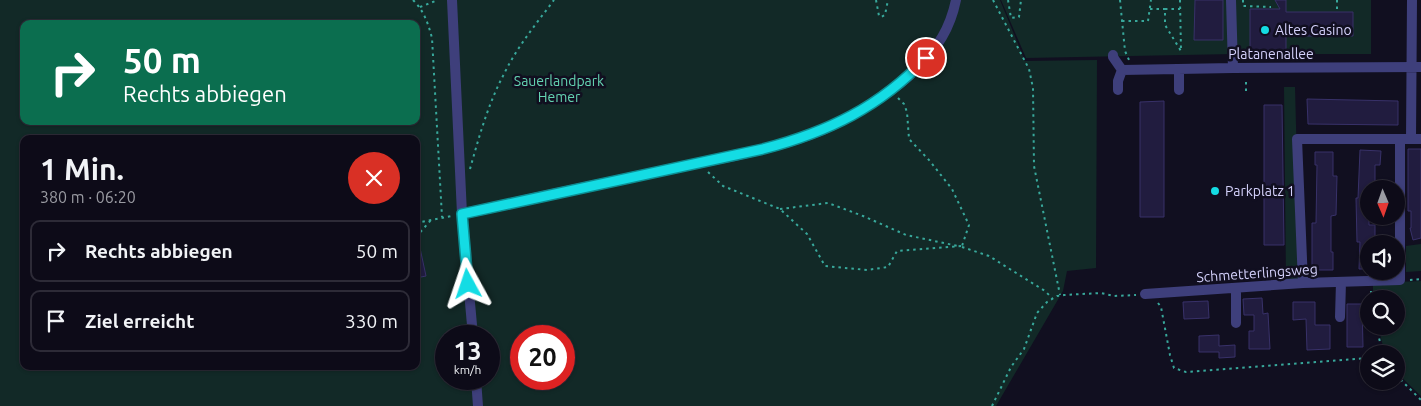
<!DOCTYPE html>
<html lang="de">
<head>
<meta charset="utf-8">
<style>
	body { margin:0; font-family:Ubuntu,sans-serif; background:#1b1925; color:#f1f3f6; height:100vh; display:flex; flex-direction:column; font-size:19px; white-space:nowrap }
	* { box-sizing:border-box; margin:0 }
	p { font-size:16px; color:#9a9ba2 }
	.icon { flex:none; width:28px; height:28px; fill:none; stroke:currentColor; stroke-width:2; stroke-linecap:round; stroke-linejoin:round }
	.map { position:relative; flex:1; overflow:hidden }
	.sheet { position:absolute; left:20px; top:135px; width:400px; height:235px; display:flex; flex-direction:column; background:#0d0b18; border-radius:10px; box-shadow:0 1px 4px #0004,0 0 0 1px #2d2b37 }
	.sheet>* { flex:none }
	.guide { position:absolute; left:20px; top:20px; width:400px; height:105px; border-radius:10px; box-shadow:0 1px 4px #0004,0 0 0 1px #2d2b37; background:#0b6e4f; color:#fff; overflow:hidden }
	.needle { width:32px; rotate:178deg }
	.controls { position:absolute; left:1360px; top:180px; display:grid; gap:10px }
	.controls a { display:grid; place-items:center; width:45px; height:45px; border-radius:50%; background:#0d0b18; box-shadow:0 1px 4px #0004,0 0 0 1px #2d2b37; font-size:25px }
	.speed { position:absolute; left:435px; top:325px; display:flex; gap:10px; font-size:25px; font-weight:700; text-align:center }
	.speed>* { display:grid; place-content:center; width:65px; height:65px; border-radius:50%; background:#0d0b18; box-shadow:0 1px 4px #0004,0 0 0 1px #2d2b37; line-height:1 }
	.speed small { font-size:12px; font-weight:400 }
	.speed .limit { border:8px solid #d22; background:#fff; color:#111 }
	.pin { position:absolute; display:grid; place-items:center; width:42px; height:42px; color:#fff; margin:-21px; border:2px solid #fff; border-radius:50%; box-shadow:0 1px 5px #0007 }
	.me { position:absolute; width:55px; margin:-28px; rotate:355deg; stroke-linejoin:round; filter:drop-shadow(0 0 4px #0008) }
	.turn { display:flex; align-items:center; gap:18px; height:105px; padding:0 20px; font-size:22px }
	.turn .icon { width:65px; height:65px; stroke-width:2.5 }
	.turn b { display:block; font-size:35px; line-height:42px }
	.round { display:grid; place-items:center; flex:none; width:52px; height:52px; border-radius:26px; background:#1b1925 }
	.summary { display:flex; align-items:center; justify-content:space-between; height:85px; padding:0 20px }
	h1 { font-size:30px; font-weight:700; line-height:38px }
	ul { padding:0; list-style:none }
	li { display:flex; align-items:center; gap:15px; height:62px; margin:0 10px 8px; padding:0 10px; border:2px solid #2d2b37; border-radius:10px }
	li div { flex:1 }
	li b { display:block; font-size:19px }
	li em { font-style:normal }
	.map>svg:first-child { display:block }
	.green { fill:#122927; fill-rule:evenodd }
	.building { fill:#211c3f; stroke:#383169 }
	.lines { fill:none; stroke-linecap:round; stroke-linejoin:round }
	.path { stroke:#38a89b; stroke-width:2; stroke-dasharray:2.5 4; stroke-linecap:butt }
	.minor { stroke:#3e3f7b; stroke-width:10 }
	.route-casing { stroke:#0d8f94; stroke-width:12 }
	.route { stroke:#14dce4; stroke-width:9 }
	.poi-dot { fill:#14dce4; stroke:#110f20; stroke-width:2 }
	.labels { text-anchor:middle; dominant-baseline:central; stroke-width:5; stroke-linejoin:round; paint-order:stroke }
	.poi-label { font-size:14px; fill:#d4d1fb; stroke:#110f20; text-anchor:start }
	.street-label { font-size:14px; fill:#d4d1fb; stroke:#110f20 }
	.park-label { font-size:14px; fill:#64d4b2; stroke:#110f20 }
</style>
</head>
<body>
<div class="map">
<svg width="1421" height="406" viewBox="0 0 1421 406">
	<rect width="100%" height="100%" fill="#110f20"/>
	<path class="green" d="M0,0H1000L1025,61L1097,60L1096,268L1067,271L1063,291L996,406H0ZM24,24H416V121H24ZM24,139H416V366H24ZM446,336H489V379H446ZM521,336H564V379H521Z
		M1001,0H1371V54H1234L1026,58Z
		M1284,87H1295L1300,279H1286Z
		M1421,244V271L1406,272V246Z
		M1421,281V396L1396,372V354H1385L1378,326H1396V299H1373V283Z"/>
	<path class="building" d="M1195,0H1223V40H1194Z
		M1275,0H1286V12H1353V36H1286V51H1250V9H1280Z
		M1307,99L1398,101V125L1308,124Z
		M1164,101V217H1140V102Z
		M1264,105H1282L1284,245H1264Z
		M1408,149H1421V238L1413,240L1410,228H1411V211H1408Z
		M1360,150L1381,151L1380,165H1375V189H1369V225H1375V241H1369V269H1359L1360,242H1357L1356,198H1358Z
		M1315,152H1333V176H1337L1336,215L1331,216V252H1333V270H1312V223H1316L1317,165H1315Z
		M416,248H420L426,276L416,278Z
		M1262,298L1263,314L1268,313L1270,349H1249V331H1254V315H1244L1243,299Z
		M1208,301L1209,318L1184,319L1183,302Z
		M1293,302H1315V325H1330V349L1307,350L1306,319L1293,320Z
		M1347,304H1362L1363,347H1347Z
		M1219,335V346L1235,345V357L1219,358V352H1199V336Z"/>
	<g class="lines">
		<path class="path" d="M413,0C424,11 428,23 432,38L442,217
			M876,0L879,16L881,17L885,15L888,0
			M993,0L1029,69L1033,88L1034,166L1060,295
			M1008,0L1011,18L1019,17L1021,0
			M1120,0L1125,51L1129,60
			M1180,0L1181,51L1165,25V9H1180
			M1243,0V6L1271,7
			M1337,0V12
			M420,7L438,0
			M1150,9H1165
			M1122,21H1148L1151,0
			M1246,91V78
			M898,98L904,104L907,112L909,139L929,160L952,189L969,225L962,246
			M470,169C479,137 488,104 504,74C517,47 536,24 554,0
			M708,172L723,186L780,209L807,234L825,266L867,270L888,267L897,251L962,246
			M780,209L828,203L863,216L906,235L958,246
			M416,223L452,216
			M416,237L431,220
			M962,247L989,256L1045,291L1052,298
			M1410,280L1421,279
			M1371,291V299
			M1158,303L1161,307L1170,355L1174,368L1186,372L1369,358
			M1376,326L1383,354
			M1396,375L1421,400
			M992,406L1011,367L1024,349L1037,313L1047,302L1057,296L1064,295L1101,293L1114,296L1136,295"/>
		<path class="minor" d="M452,0L462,214L473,336
			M1231,0L1233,68
			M1113,55V57L1122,70
			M1179,69V90
			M1122,70L1233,68L1421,67
			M1118,90V81L1122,70
			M1411,139L1412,0
			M462,214C523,200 585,187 647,174C709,160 783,151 840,122C853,116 864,108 876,100C891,91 905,81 917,68C938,47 950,29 956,0
			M1303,283L1297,139H1421
			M1236,288V323
			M1145,294L1303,283L1400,280V139
			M1340,317L1341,282
			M476,379L478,406"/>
	</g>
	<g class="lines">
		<g class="route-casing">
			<path id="route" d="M468,284L462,214L763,149C828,132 880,107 926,58"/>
		</g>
		<use href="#route" class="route"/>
	</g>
	<g class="poi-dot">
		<circle cx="1265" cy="30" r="5"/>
		<circle cx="1215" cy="191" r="5"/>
	</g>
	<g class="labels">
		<g class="poi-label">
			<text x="1275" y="30">Altes Casino</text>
			<text x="1225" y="191">Parkplatz 1</text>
		</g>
		<g class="street-label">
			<text x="1271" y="54">Platanenallee</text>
			<text transform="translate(1257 273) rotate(-4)">Schmetterlingsweg</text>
		</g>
		<g class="park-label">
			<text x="559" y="81">Sauerlandpark<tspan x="559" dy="16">Hemer</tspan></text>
		</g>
	</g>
</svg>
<div class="controls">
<a><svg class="needle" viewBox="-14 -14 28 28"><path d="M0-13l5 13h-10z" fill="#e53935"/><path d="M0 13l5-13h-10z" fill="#9a9ba2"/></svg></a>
<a><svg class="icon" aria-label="sound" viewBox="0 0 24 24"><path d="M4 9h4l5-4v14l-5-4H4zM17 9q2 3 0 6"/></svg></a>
<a><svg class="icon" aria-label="search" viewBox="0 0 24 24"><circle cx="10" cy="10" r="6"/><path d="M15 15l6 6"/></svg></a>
<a><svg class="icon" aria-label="layers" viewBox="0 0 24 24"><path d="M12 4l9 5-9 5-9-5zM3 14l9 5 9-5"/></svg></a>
</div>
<div class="speed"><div>13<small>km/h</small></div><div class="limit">20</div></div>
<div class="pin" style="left:926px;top:58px;background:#d93025"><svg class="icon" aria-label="arrive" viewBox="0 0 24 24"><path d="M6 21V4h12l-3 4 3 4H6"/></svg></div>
<svg class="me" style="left:468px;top:284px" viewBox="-20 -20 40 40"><path d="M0-17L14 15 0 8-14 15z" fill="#14dce4" stroke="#fff" stroke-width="4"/></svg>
<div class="guide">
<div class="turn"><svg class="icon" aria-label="right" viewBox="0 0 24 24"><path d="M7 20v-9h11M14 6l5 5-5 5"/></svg><div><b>50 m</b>Rechts abbiegen</div></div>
</div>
<section class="sheet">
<div class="summary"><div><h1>1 Min.</h1><p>380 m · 06:20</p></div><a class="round" style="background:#d93025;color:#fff"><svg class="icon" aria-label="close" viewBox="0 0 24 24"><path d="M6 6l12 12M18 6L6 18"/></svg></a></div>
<ul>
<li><svg class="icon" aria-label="right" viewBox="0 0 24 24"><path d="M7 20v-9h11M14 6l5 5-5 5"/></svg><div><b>Rechts abbiegen</b></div><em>50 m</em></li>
<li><svg class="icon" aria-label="arrive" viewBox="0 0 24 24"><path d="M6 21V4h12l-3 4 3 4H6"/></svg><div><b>Ziel erreicht</b></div><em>330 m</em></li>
</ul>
</section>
</div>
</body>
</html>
